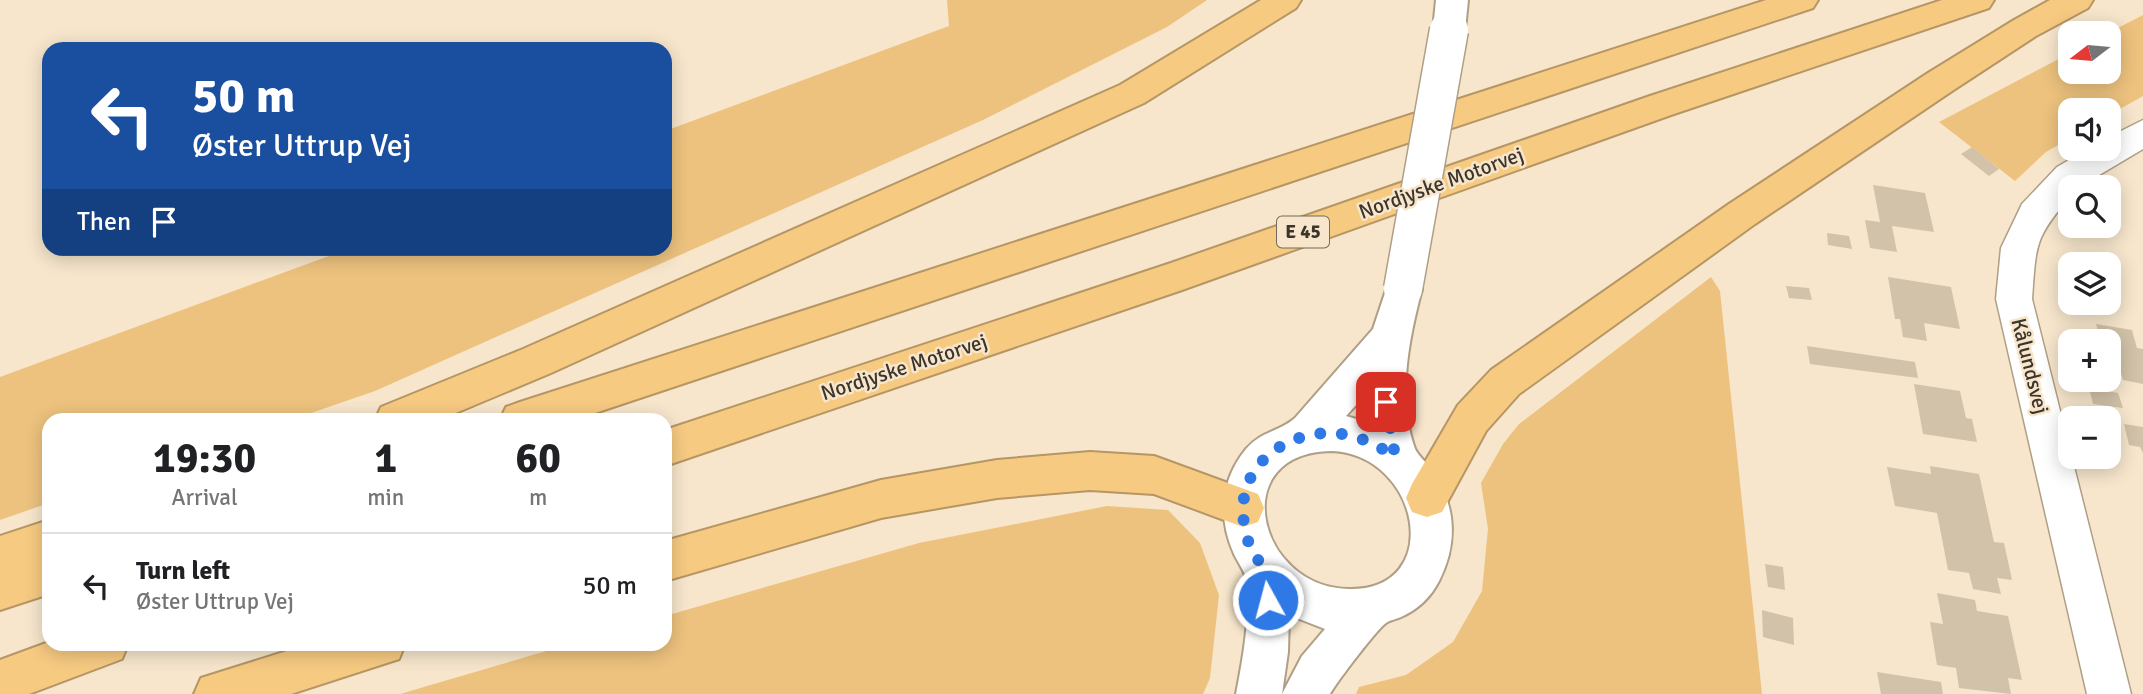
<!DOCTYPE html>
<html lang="en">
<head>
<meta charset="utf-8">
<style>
	body { margin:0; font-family:Signika,sans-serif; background:#f2f2f2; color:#202124; height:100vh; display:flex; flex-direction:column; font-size:26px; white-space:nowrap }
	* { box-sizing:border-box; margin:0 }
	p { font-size:23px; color:#757577 }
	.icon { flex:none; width:38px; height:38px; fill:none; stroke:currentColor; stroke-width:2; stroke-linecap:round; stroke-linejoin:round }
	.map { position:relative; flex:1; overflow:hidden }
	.side { position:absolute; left:42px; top:413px; width:630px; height:238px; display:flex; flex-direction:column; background:#fff; border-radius:21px; box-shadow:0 4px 18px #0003 }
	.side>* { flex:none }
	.top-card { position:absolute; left:42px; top:42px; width:630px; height:214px; border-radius:21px; box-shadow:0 4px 18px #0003; background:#1a4fa0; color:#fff; overflow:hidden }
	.needle { width:46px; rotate:254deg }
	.tools { position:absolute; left:2058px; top:21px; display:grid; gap:14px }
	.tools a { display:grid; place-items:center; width:63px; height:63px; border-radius:14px; background:#fff; box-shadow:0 4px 18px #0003; font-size:35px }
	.pin { position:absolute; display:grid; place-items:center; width:60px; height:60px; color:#fff; margin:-30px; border-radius:14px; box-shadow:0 4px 10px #0006 }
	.me { position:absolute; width:77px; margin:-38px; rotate:353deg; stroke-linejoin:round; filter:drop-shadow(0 0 5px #0008) }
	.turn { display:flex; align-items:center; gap:24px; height:147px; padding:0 35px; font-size:32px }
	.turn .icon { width:91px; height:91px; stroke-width:2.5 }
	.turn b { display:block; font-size:49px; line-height:60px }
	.then { display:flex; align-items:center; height:66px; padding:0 35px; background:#0003; gap:14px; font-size:26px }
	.eta { display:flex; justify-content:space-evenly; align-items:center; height:119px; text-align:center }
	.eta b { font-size:42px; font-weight:700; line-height:49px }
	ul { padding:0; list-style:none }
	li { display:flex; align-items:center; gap:21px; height:105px; padding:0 35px; border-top:2px solid #e0e0e0 }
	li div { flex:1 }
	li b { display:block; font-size:26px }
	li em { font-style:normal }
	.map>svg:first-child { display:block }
	.green { fill:#edc27e }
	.building { fill:#d2c2a9 }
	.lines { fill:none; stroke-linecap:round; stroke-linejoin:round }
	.minor-casing { stroke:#af9f87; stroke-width:3 }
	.tertiary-casing { stroke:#af9f87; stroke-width:4 }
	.motorway-casing { stroke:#b59664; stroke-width:4 }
	.minor { fill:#fff; fill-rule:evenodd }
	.tertiary { fill:#fff; fill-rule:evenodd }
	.motorway { fill:#f7ca82; fill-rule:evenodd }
	.tertiary-bridge-casing { stroke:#af9f87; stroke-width:41; stroke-linecap:butt }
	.tertiary-bridge { stroke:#fff; stroke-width:38 }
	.route { stroke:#2e79e5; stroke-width:12; stroke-dasharray:0 21.6 }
	.labels { text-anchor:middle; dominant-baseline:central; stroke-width:5; stroke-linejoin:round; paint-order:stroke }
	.shield { fill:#f7e6cc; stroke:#736a5b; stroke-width:2 }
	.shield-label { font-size:19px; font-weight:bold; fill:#3b352b }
	.street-label { font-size:21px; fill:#3b352b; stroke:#f7e6cc }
</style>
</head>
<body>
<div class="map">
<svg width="2143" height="694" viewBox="0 0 2143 694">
	<rect width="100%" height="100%" fill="#f7e6cc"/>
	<path class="green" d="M947,0H1207L1167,27L983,120L375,391L291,420H49V503L0,520V377L348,249L665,248V131L949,26Z
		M2143,15V96L2109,115V110H2070V138L2046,152L2015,181L1939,122L2070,53V72H2109L2108,33Z
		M1711,277L1720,291L1762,694H1356L1359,687L1406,675L1453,642L1482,591L1488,529L1481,483L1503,444L1519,424Z
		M1107,506L1168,510L1200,543L1219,595L1210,678L1203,694H400L570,644H665V616L919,543Z"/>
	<path class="building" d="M1972,147L1999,169L1989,176L1961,154Z
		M1873,185L1925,193L1934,232L1892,226L1897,252L1870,248L1865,220L1880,222Z
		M1827,233L1849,236L1852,249L1828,245Z
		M1888,277L1951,287L1960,329L1924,323L1927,341L1903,337L1900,319H1895Z
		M1786,286L1809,288L1812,300L1789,298Z
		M2096,324L2132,330L2137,348L2143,349V384L2123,380L2113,345L2109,344V341H2101Z
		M1807,346L1915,362L1918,378L1810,364Z
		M1914,384L1960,391L1966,418L1972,419L1977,442L1923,434Z
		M2089,388L2118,393L2123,408L2093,404Z
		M2124,424L2143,427V453L2140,447L2129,445Z
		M1930,466L1979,474L1994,542L2004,543L2012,580L1997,578L2001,594L1973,589L1969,573L1948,570L1937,513L1895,506L1887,467L1931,474Z
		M1765,564L1783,567L1785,590L1768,587Z
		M1937,593L1975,600L1977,611L2008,616L2022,680L2008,678L2011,694L1959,688L1956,668L1937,665L1930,622L1943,624Z
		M1762,610L1793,618L1794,645L1763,637Z
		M1877,672L1941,682L1943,694H1881Z"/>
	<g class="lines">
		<g class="minor-casing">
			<path id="minor" d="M2143,120V149L2079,187H2070V197C2034,238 2036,246 2032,299L2131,694H2087L1996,299L2001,248L2022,204L2057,167L2088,149H2109V137Z"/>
		</g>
		<g class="tertiary-casing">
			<path id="tertiary" d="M1436,0H1468L1465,30L1460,38L1449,42L1438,38L1433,30Z
				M1403,273L1416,278L1422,289C1409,338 1397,396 1414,446C1416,455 1428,463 1433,471C1456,506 1458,544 1439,581C1431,597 1417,610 1401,617C1397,619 1390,620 1386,623C1376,630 1337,682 1330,694H1282L1302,656L1325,629L1289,615L1288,652L1282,694H1236C1243,658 1250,619 1247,583C1247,574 1238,563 1234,554C1218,518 1220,481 1246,449C1261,431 1279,432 1295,418L1373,329L1390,278ZM1367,393L1370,423L1346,416ZM1332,451C1421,455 1445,591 1349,589C1257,588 1225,452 1332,451Z"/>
		</g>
		<g class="motorway-casing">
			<path id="motorway" d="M1261,0H1301L1296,8L1144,103L551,373L439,420H375L381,407L523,349L1120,85Z
				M1766,0H1818L1813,8L574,420H500L506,407L520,402Z
				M1942,0H1994L1989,8L1671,115L1182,290L665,466V430L1168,264L1647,97Z
				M2050,0H2093L2088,8L2036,36L1952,91L1755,224L1519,394L1486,431L1442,512L1427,517L1412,512L1406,498L1412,484L1458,405L1491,370L1729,204L1928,73L2014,20Z
				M1090,452L1154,456L1258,494L1264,508L1258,522L1243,527L1154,494L1090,490L997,498L881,518L665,581V541L881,480L997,460Z
				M49,520V594L0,610V536Z
				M49,642V644H128L122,659L29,694H0V660Z
				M309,644H405L399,659L291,694H194L201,678Z"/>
		</g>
		<use href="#minor" class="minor"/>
		<use href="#tertiary" class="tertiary"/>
		<use href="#motorway" class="motorway"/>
		<g class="tertiary-bridge-casing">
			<path id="tertiary-bridge" d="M1403,289L1449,30"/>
		</g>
		<use href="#tertiary-bridge" class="tertiary-bridge"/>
	</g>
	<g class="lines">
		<path class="route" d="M1268,600C1268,593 1271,580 1268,574C1266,567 1259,562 1255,556C1247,543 1243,525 1243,510C1243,455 1302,423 1352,436C1368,440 1381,448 1395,456L1386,402"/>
	</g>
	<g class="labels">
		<rect class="shield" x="1277" y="216.5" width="52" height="31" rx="5"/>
		<g class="shield-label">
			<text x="1303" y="232">E 45</text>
		</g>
		<g class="street-label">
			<text transform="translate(1441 183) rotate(-20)">Nordjyske Motorvej</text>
			<text transform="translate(2030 366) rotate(76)">Kålundsvej</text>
			<text transform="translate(904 367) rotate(-18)">Nordjyske Motorvej</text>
		</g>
	</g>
</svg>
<div class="tools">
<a><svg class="needle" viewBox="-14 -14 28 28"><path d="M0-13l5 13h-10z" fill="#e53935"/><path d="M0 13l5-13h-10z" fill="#757577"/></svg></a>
<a><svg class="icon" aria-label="sound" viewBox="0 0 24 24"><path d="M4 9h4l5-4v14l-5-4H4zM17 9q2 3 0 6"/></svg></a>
<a><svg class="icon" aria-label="search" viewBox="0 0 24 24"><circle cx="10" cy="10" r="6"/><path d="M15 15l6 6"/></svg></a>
<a><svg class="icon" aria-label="layers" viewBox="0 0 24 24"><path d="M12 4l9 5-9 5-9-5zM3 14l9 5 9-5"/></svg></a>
<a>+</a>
<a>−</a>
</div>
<div class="pin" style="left:1386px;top:402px;background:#d93025"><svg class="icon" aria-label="arrive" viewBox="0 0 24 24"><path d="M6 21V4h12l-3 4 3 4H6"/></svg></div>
<svg class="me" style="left:1268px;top:600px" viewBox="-20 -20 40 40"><circle r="17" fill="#2e79e5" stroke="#fff" stroke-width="3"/><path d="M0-11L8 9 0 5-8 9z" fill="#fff"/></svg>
<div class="top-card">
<div class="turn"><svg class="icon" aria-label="left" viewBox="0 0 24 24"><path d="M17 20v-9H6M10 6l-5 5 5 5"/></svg><div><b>50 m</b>Øster Uttrup Vej</div></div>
<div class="then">Then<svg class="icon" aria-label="arrive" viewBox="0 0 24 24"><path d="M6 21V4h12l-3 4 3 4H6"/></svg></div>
</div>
<section class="side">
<div class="eta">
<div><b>19:30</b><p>Arrival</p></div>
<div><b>1</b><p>min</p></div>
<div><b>60</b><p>m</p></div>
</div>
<ul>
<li><svg class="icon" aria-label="left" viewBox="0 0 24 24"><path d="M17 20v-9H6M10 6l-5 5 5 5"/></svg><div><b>Turn left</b><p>Øster Uttrup Vej</p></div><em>50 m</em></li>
</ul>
</section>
</div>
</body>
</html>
